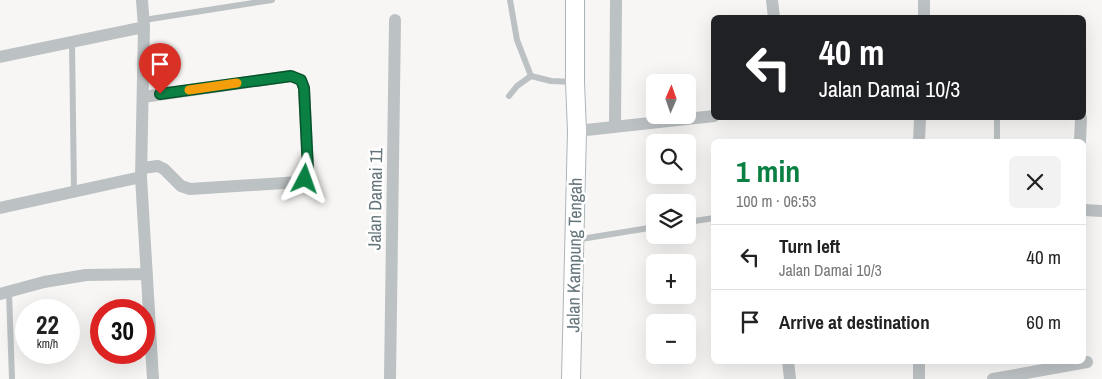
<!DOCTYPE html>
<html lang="en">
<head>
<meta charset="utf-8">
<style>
	body { margin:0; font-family:"Archivo Narrow",sans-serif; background:#f2f2f2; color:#222; height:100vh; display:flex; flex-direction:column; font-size:19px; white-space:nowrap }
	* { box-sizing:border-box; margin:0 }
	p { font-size:16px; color:#767676 }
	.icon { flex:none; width:28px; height:28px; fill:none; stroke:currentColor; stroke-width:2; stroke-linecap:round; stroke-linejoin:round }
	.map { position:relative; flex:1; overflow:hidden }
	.sheet { position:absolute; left:711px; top:139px; width:375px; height:225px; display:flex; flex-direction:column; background:#fff; border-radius:8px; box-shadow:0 5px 20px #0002 }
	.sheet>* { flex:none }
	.hud { position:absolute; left:711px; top:15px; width:375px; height:105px; border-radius:8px; box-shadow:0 5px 20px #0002; background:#202124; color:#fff; overflow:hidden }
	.needle { width:32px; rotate:2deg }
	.buttons { position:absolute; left:646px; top:74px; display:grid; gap:10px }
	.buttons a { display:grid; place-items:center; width:50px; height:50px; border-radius:8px; background:#fff; box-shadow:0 5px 20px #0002; font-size:25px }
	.speed { position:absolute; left:15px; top:299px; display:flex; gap:10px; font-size:25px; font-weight:700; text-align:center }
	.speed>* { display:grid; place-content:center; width:65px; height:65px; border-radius:50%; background:#fff; box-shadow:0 5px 20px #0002; line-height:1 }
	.speed small { font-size:12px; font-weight:400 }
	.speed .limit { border:8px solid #d22; background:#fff; color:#111 }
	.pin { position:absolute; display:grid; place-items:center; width:42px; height:42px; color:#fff; margin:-51px -21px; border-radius:50% 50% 50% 0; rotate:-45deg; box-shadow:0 0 5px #0007 }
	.pin .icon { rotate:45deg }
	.me { position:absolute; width:55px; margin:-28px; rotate:4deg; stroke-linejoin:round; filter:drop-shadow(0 0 4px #0008) }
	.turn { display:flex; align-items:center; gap:18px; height:105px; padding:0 25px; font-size:22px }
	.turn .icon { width:65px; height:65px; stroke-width:2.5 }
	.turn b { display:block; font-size:35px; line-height:42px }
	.round { display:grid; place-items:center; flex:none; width:52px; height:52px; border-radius:8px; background:#f2f2f2 }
	.head { display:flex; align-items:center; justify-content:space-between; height:85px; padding:0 25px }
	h1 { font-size:30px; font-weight:800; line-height:38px; color:#0b8043 }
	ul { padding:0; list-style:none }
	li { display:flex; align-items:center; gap:15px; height:65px; padding:0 25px; border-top:1px solid #e0e0e0 }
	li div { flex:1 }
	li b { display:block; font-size:19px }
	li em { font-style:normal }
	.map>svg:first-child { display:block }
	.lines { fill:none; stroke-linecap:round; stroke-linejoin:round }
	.secondary-casing { stroke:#aeb5b8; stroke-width:20 }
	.lane { stroke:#bcc1c3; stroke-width:6 }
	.street { stroke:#bcc1c3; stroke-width:12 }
	.secondary { stroke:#fff; stroke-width:18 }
	.route-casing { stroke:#07532c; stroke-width:12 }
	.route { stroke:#0b8043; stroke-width:9 }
	.slow { stroke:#f59e0b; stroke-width:9 }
	.labels { text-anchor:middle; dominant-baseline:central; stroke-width:5; stroke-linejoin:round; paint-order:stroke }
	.street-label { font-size:18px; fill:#65757c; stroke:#fff }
</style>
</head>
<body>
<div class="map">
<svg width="1102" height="379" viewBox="0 0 1102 379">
	<rect width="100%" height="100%" fill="#f7f6f4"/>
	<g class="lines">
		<g class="secondary-casing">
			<path id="secondary" d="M571,379L577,131L575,82V0"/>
		</g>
		<path class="lane" d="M510,0L517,40L531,76L551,81L574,82
			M144,20L272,0
			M72,42L74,192
			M509,96L517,86L531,76
			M997,141V118
			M688,222L714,218
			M575,240L655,227
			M9,292L12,379"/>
		<path class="street" d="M142,0L144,27L141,177L153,379
			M772,0L774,18
			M924,18V0
			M0,57L144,27
			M615,127L616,0
			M577,131L714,116
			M919,141L920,118
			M1080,141L1081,118
			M142,168L158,166L164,169L181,186L190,189L299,182L305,179L308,170L304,88L301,80L291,76L143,97
			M0,208L141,177
			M1084,210L1102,211
			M0,294L44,282L86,275L147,274
			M788,361L790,379
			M919,361V379
			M390,379L395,20
			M993,379L1087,362"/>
		<use href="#secondary" class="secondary"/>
	</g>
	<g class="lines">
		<g class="route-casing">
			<path id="route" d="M160,94L291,76L301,80L304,88L308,170L305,179"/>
		</g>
		<use href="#route" class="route"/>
		<path class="slow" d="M189,90L237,83"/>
	</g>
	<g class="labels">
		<g class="street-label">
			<text transform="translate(375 199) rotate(-89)">Jalan Damai 11</text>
			<text transform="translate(574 255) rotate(-89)">Jalan Kampung Tengah</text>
		</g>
	</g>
</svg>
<div class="buttons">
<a><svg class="needle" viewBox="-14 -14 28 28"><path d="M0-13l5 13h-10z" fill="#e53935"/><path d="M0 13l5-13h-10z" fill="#767676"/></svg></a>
<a><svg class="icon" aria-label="search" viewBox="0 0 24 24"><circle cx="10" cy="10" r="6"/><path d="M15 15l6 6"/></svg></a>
<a><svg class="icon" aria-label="layers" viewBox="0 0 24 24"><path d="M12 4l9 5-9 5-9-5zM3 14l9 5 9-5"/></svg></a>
<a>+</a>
<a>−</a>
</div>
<div class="speed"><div>22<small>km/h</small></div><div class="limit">30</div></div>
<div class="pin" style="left:160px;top:94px;background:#d93025"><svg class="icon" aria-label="arrive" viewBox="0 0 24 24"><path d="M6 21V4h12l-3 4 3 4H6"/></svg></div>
<svg class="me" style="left:305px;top:179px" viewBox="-20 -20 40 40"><path d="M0-17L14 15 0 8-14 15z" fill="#0b8043" stroke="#fff" stroke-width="4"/></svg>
<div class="hud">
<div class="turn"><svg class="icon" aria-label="left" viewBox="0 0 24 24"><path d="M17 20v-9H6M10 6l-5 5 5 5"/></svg><div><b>40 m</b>Jalan Damai 10/3</div></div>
</div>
<section class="sheet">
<div class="head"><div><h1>1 min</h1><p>100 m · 06:53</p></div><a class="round"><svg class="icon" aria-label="close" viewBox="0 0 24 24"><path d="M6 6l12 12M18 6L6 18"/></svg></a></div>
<ul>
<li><svg class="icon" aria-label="left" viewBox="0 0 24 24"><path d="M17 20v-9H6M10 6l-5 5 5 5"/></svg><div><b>Turn left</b><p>Jalan Damai 10/3</p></div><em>40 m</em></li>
<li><svg class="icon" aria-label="arrive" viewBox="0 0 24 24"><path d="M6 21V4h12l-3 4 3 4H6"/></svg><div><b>Arrive at destination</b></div><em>60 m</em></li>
</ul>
</section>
</div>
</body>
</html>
